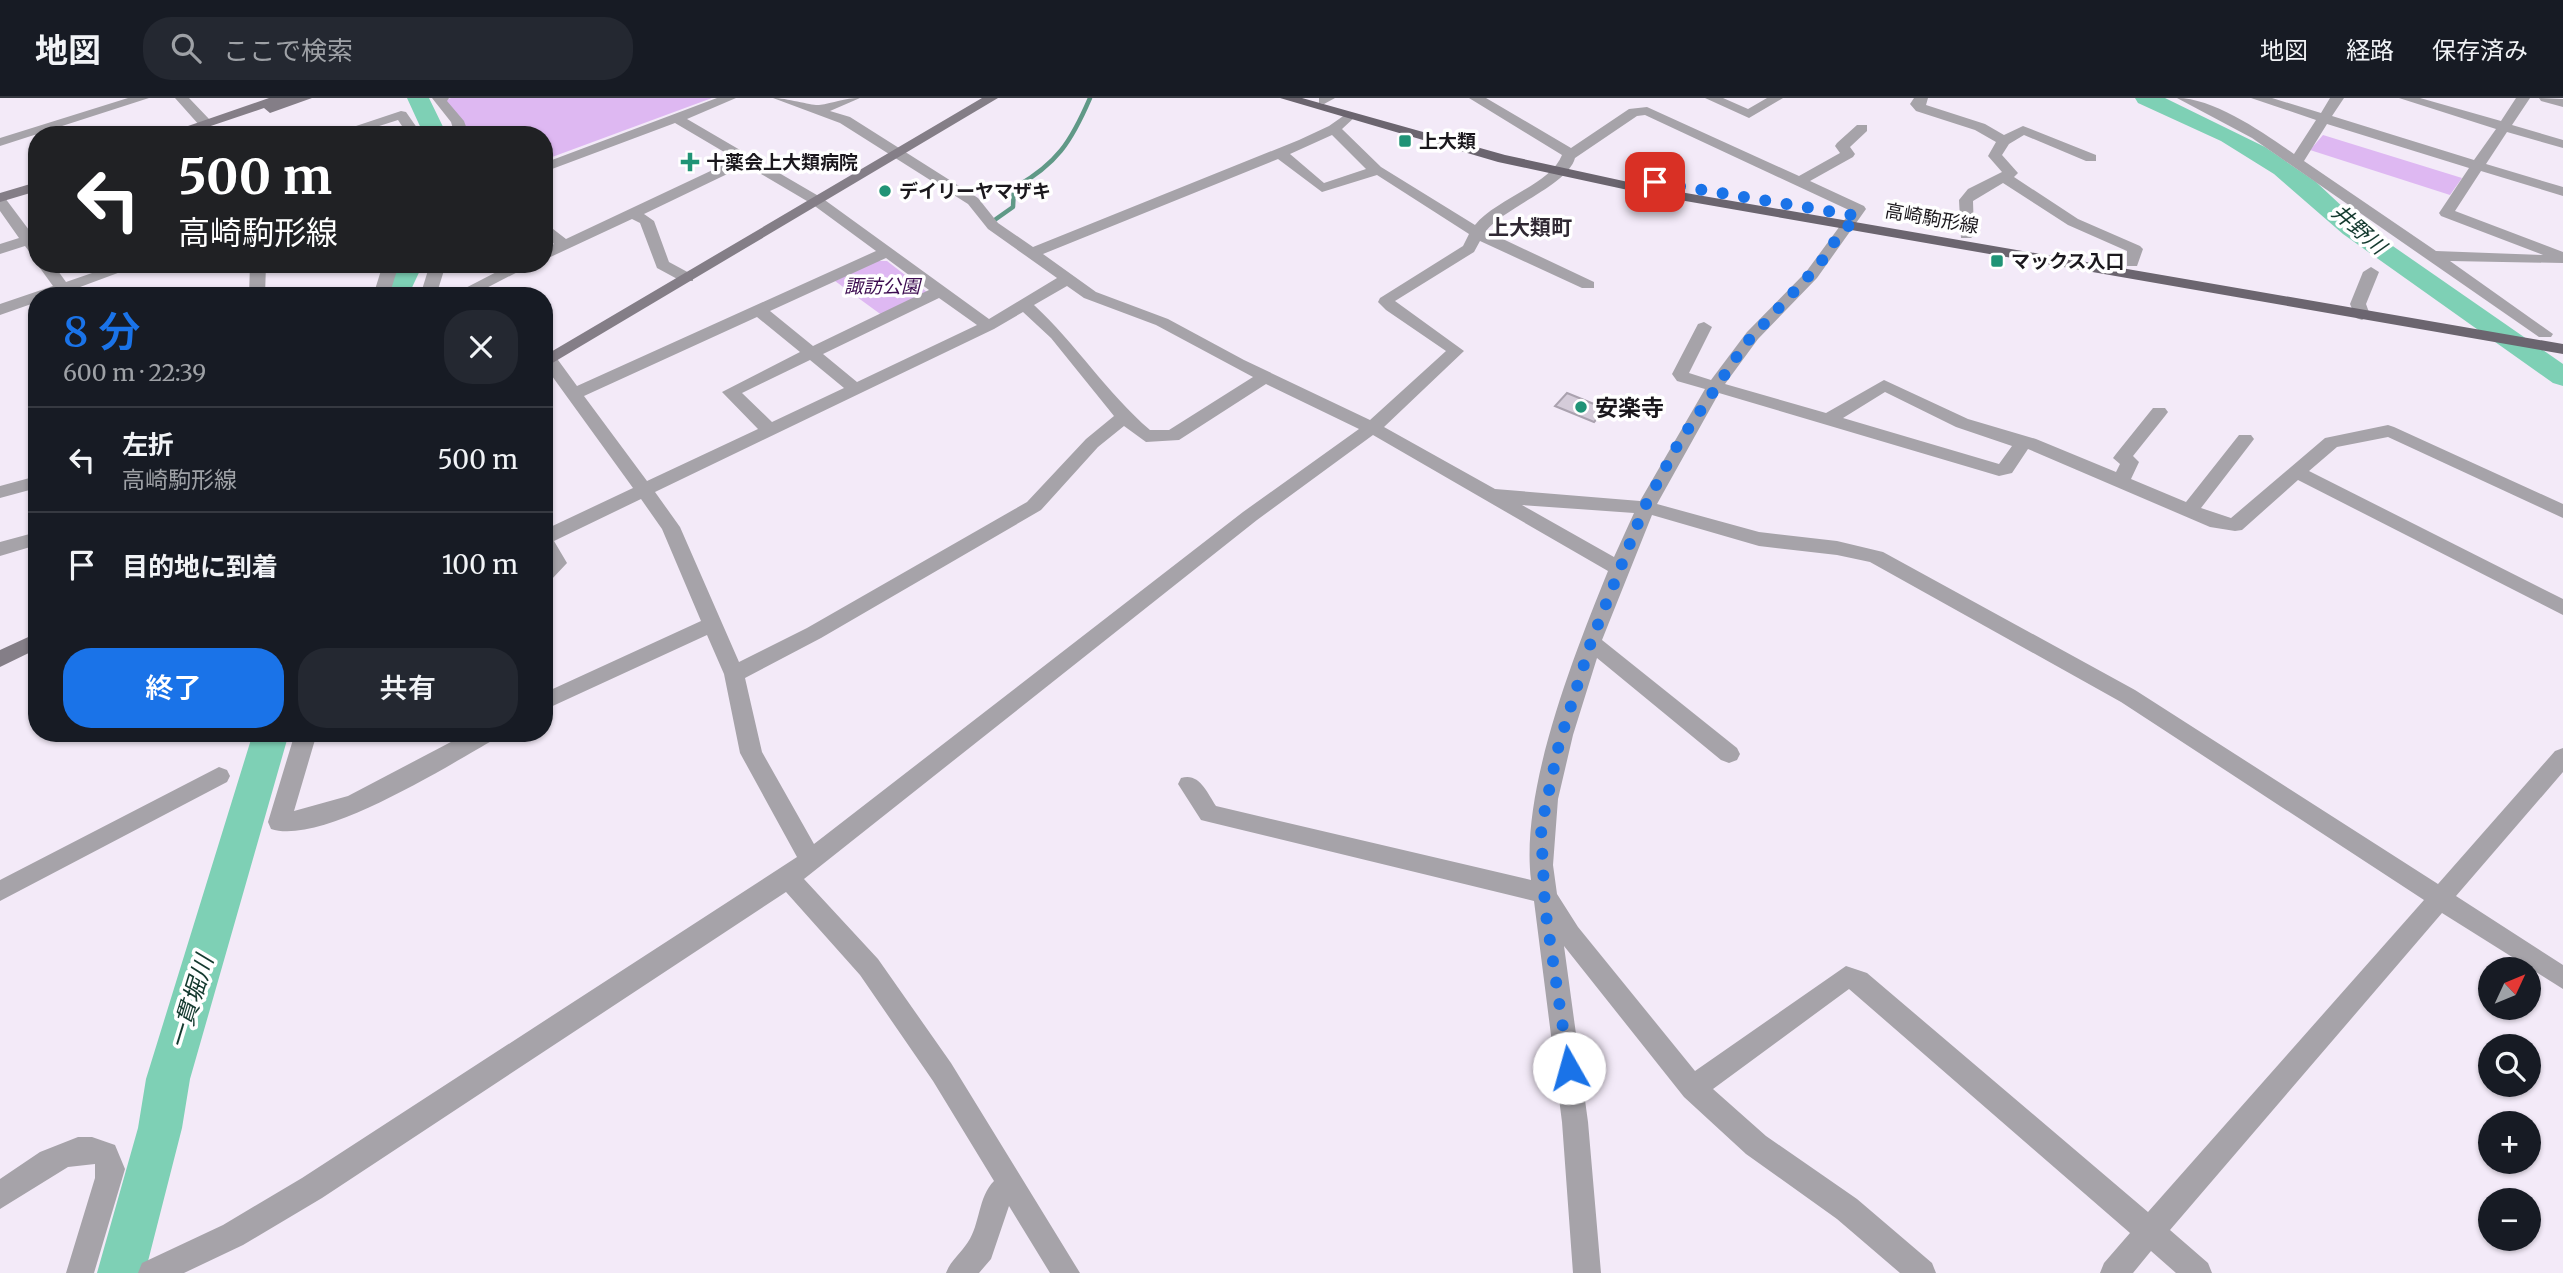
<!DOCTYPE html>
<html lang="ja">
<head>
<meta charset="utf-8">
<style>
	body { margin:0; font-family:Merriweather,"Noto Sans JP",serif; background:#242831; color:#f1f3f6; height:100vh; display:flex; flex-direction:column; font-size:26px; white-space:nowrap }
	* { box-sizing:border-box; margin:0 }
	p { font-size:23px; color:#9ea1a6 }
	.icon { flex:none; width:38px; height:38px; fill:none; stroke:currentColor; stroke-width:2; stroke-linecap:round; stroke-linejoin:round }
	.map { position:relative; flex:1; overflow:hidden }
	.drawer { position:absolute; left:28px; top:189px; width:525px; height:455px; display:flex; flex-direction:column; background:#171b24; border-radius:28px; box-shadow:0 2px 5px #0004 }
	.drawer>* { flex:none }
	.banner { position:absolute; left:28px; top:28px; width:525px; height:147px; border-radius:28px; box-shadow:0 2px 5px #0004; background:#202124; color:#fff; overflow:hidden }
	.needle { width:46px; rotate:46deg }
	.controls { position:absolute; left:2478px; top:859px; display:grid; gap:14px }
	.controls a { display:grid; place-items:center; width:63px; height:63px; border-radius:50%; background:#171b24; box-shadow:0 2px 5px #0004; font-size:35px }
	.pin { position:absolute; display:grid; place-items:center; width:60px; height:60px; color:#fff; margin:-30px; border-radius:14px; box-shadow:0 4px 10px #0006 }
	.me { position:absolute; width:77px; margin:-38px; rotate:353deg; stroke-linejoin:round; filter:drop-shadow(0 0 5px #0008) }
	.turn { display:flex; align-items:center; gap:24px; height:147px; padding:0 35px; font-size:32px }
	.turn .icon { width:91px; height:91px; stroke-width:2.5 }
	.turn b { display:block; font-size:49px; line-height:60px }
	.round { display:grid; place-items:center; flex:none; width:74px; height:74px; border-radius:28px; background:#242831 }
	.summary { display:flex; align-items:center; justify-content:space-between; height:119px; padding:0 35px }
	h1 { font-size:42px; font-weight:600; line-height:52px; color:#1a73e8 }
	.primary-button { display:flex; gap:14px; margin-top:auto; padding:14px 35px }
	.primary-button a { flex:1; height:80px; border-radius:28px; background:#1a73e8; color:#fff; font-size:28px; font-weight:600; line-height:80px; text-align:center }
	.primary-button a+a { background:#242831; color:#f1f3f6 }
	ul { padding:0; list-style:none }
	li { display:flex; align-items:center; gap:21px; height:105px; padding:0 35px; border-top:2px solid #363941 }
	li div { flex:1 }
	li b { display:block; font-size:26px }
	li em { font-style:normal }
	header { display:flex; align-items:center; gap:42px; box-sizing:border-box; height:98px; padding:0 35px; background:#171b24; border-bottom:2px solid #363941 }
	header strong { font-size:33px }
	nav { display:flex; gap:38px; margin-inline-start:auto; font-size:24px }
	.search { width:490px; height:63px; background:#242831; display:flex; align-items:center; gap:18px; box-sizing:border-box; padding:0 24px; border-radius:28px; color:#9ea1a6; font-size:26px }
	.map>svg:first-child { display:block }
	.green { fill:#deb8f2 }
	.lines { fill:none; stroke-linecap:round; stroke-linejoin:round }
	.stream { stroke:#609987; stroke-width:4.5 }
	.river { fill:#7ed0b5; fill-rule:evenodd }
	.building { fill:#d5ccda; stroke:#aaa2af; stroke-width:2 }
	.street { fill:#a6a3a9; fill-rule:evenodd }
	.secondary { fill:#847e87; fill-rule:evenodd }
	.primary { fill:#6b656f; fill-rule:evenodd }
	.route { stroke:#1a73e8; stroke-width:12; stroke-dasharray:0 21.6 }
	.poi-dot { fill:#209376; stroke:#fff; stroke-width:2.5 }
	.labels { text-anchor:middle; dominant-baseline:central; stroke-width:7; stroke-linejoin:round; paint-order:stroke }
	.far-poi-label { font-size:19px; font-weight:bold; fill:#1b181d; stroke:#fff; text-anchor:start }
	.far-street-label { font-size:19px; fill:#1b181d; stroke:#fff }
	.far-park-label { font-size:19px; font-style:italic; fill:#3d0d51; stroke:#fff }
	.far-quarter-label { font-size:21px; font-weight:bold; fill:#302933; stroke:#fff }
	.far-water-label { font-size:21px; font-style:italic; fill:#13392e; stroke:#fff }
	.poi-label { font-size:23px; font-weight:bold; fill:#1b181d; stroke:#fff; text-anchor:start }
	.water-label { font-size:24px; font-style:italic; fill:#13392e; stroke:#fff }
</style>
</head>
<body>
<header>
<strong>地図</strong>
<div class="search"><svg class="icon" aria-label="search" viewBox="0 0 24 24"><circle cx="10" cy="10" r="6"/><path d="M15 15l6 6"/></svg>ここで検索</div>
<nav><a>地図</a><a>経路</a><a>保存済み</a></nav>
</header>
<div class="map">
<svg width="2563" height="1175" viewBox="0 0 2563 1175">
	<rect width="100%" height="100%" fill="#f3eaf8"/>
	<path class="green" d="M451,0H712L544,62V37H467L444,2Z
		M2323,37L2462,80L2450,97L2310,52Z
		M877,163H887L927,194L883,218L835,183Z"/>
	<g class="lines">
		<path class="stream" d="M996,121L1013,109L1014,90C1057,66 1071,44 1090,0"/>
		<path class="river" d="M407,0H429L447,37H424Z
			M2135,0H2165L2265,49L2316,84L2361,126L2563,266V288L2553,285L2343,136L2274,76L2221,43L2138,5Z
			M397,166H423L408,198H382Z
			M253,635H289L190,981L182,1030L145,1175H97L138,1030L146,981Z"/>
	</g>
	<path class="building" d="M1567,295L1606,311L1594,324L1555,308Z"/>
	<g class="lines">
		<path class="street" d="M128,0H149L0,48V40Z
			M175,0H189L210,22V28H200Z
			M432,0H449L447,3L464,23L469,37H455L451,24Z
			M717,0H736L687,21L822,100L989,221L1057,180L988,131L968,106L840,25L773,0C787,0 813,8 819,7C834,5 844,0 860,0L830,13L850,19L978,100L998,125L1033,149L1299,42L1329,28L1349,14L1356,18L1342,31L1381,69L1475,127C1496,101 1551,86 1562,57L1469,0H1486L1571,50L1629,11L1647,9L1799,78L1840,55L1835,48L1837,45L1857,27H1867V33L1850,49L1855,56L1853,59L1810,83L1864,108L1866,111L1817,180L1758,241L1725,286L1826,315L1884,282L1968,321L2036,341L2116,374L2120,366L2113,360L2116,356L2153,310H2165L2168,314L2165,318L2133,358L2139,364L2131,381L2186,404L2239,337H2251L2254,341L2251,345L2201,410L2231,420L2325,340L2388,327L2394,329L2563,406V420L2388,339L2337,349L2309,373L2563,501V517L2298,382L2242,432L2235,433L2210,429L2028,351L2012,375L1999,378L1719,295L1657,406L1759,434L1837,443L1883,454L2135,592L2438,786L2555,653L2563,650V674L2456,798L2563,867V891L2442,815L2170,1132L2208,1165L2212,1175H2176L2151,1153L2133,1175H2100L2104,1165L2130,1135L1849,891L1713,991L1766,1038L1857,1101L1932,1165L1936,1175H1900L1837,1121L1746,1056L1684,999L1564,848L1588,1024L1601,1175H1573L1562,1024L1534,803L1209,724L1201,722L1178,686L1181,680C1199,674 1207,694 1216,708L1531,782C1520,692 1574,557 1608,473L1373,337L1257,422L804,781L878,861L951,965L1080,1175H1050L1009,1108L991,1161L979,1175H946C951,1162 961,1155 968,1144C980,1126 978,1099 994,1083L933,983L860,877L786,794L322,1100L243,1147L184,1175H138L142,1165L223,1127L302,1080L797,759L740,655L724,576L707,537L544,612V595L701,523L662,431L641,401L554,443L567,465L551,482L544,484V432L633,390L544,267V250L550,251L577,288L876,153L812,106L746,67L644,116L654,123L669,164L693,177V183H681L657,170L640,125L632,121L544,162V151L554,146L544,136V124L566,141L736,61L675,25L544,74V65ZM1645,17L1851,113L1806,174L1747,234L1711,282L1689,275L1712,229L1704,224L1698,226L1672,276L1677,283L1705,291L1640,403L1495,391L1384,329L1464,253L1395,203L1474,154L1480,143L1582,190H1594V184L1486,133C1505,109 1568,87 1575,60L1637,18ZM1332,37L1366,71L1324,85L1290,56ZM1278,61L1322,94L1377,77L1469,136L1463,148L1380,200L1378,204L1386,212L1446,253L1370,322L1244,262L1168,221L1096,194L1043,156ZM886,160L929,192L813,248L770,213ZM1067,188L1084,200L1156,227L1253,279L1169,332H1150C1107,295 1076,246 1034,207ZM939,200L977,227L857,284L823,256ZM1023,214L1051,240L1114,318L1086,341L1027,404L807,530L739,564L680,429L655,394L994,231ZM757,219L800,254L722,294L758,331L647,383L584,298ZM810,262L844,290L772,324L742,295ZM1266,286L1359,331L1243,414L814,746L762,654L745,580L821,540L1041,412L1098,349L1124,328L1146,344L1179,342ZM1885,294L1956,329L2012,348L1999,366L1843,320ZM1522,407L1634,415L1614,459ZM1652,417L1759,448L1837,457L1870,464L2121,604L2424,802L2148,1114L1867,875L1846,868L1695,973L1578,829L1557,796L1553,767L1558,701L1573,637L1597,560L1721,662L1729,665L1737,662L1740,656L1737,650L1602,542Z
			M1319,0H1335L1324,6L1319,5Z
			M1705,0H1723L1748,11L1767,0H1783L1749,20Z
			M1914,0H1928L1926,7L1985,26L2004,37L2023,28L2096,57V63H2086L2024,37L2009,46L2002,57L2018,75L2014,79L2078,121L2140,148L2143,151L2137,168H2127V153L2068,127L2003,85L1973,103L1974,137L1971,140H1961L1959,102L1968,91L2002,74L1988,58L1996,44L1975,32L1916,13L1910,6Z
			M2177,0C2214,0 2264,35 2294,56L2316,22L2251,0H2272L2321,15L2330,0H2344L2332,18L2474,62L2496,31L2399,0H2420L2501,23L2516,0H2530L2512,27L2563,42V50L2507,34L2486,66L2563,89V98L2481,73L2455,113L2563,154V165L2450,163L2553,236L2551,239H2539L2252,40ZM2327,26L2469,70L2439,115L2441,118L2543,157L2436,153L2304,63Z
			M2539,0L2563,1V9L2541,3Z
			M401,13L406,14L422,37H408L398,22L351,37H329Z
			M0,99L5,100L32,136L37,135V159L32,157L25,148L0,156V146L19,140L0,113Z
			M37,166H53L66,184L118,166H142L72,192L76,198H37V204L0,217V206L53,188Z
			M250,166H266L265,198H249Z
			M383,166H399L389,198H373Z
			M430,166H446L436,198H420Z
			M512,166H533L471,198H450Z
			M2371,169L2379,174L2366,206L2370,217L2362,222L2356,220L2350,206L2363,174Z
			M37,378V390L0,400V388Z
			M37,434V447L0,458V444Z
			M295,635H317L294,713L348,698L468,635H498L495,641C449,667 321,748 271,731L268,724Z
			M219,669L227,672L230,678L227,684L0,803V782Z
			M78,1039H92L115,1047L125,1071L94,1175H66L95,1080V1066L68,1069L0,1111V1081L40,1054Z"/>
		<path class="secondary" d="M269,0H312L270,15L264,10L184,37H162Z
			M982,0H998L544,270V258Z
			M37,84V93L0,104V95Z
			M37,535V551L0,569V552Z"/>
		<path class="primary" d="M1280,0H1302L1505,57L1651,89L2563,246V256L1651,97L1498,64Z"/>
	</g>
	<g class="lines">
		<path class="route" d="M1569,970L1545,810L1541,730L1559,646L1591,544L1644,410L1678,346L1746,245L1819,167L1837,140L1858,118L1655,84"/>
	</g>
	<g class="poi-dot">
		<rect x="1398" y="36" width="14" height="14" rx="3.5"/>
		<path d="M686.5 53.5h7v7h7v7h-7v7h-7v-7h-7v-7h7z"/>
		<circle cx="885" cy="93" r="7"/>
		<rect x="1990" y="156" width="14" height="14" rx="3.5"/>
		<circle cx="1581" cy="309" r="7"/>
	</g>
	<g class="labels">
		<g class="far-poi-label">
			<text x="1419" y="43">上大類</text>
			<text x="706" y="64">十薬会上大類病院</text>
			<text x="899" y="93">デイリーヤマザキ</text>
			<text x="2011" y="163">マックス入口</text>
		</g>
		<g class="far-street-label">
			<text transform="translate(1932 120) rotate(10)">高崎駒形線</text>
		</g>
		<g class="far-park-label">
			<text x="882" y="188">諏訪公園</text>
		</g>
		<g class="far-quarter-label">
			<text x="1530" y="129">上大類町</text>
		</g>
		<g class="far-water-label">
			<text transform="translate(2359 131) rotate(41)">井野川</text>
		</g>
		<g class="poi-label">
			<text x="1595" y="309">安楽寺</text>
		</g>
		<g class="water-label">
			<text transform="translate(191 904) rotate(-73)">一貫堀川</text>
		</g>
	</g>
</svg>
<div class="controls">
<a><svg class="needle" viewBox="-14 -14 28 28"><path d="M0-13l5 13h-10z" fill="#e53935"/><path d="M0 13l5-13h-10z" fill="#9ea1a6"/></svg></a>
<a><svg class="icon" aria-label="search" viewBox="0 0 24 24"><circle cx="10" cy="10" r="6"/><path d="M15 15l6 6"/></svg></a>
<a>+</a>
<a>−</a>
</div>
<div class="pin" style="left:1655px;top:84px;background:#d93025"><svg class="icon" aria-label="arrive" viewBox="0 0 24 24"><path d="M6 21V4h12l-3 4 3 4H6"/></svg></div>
<svg class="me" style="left:1569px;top:970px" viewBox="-20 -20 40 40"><circle r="19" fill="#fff"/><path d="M0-13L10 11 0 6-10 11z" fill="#1a73e8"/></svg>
<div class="banner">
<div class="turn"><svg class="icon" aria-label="left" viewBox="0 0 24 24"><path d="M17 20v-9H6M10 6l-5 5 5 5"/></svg><div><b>500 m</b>高崎駒形線</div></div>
</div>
<section class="drawer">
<div class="summary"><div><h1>8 分</h1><p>600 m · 22:39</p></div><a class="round"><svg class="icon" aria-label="close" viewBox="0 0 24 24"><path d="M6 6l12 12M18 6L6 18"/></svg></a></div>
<ul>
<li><svg class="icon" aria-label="left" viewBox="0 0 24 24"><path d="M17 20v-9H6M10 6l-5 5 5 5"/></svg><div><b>左折</b><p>高崎駒形線</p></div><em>500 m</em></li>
<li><svg class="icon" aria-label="arrive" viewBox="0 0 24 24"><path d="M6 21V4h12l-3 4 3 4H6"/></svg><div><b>目的地に到着</b></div><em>100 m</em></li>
</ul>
<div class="primary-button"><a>終了</a><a>共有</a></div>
</section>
</div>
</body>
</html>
